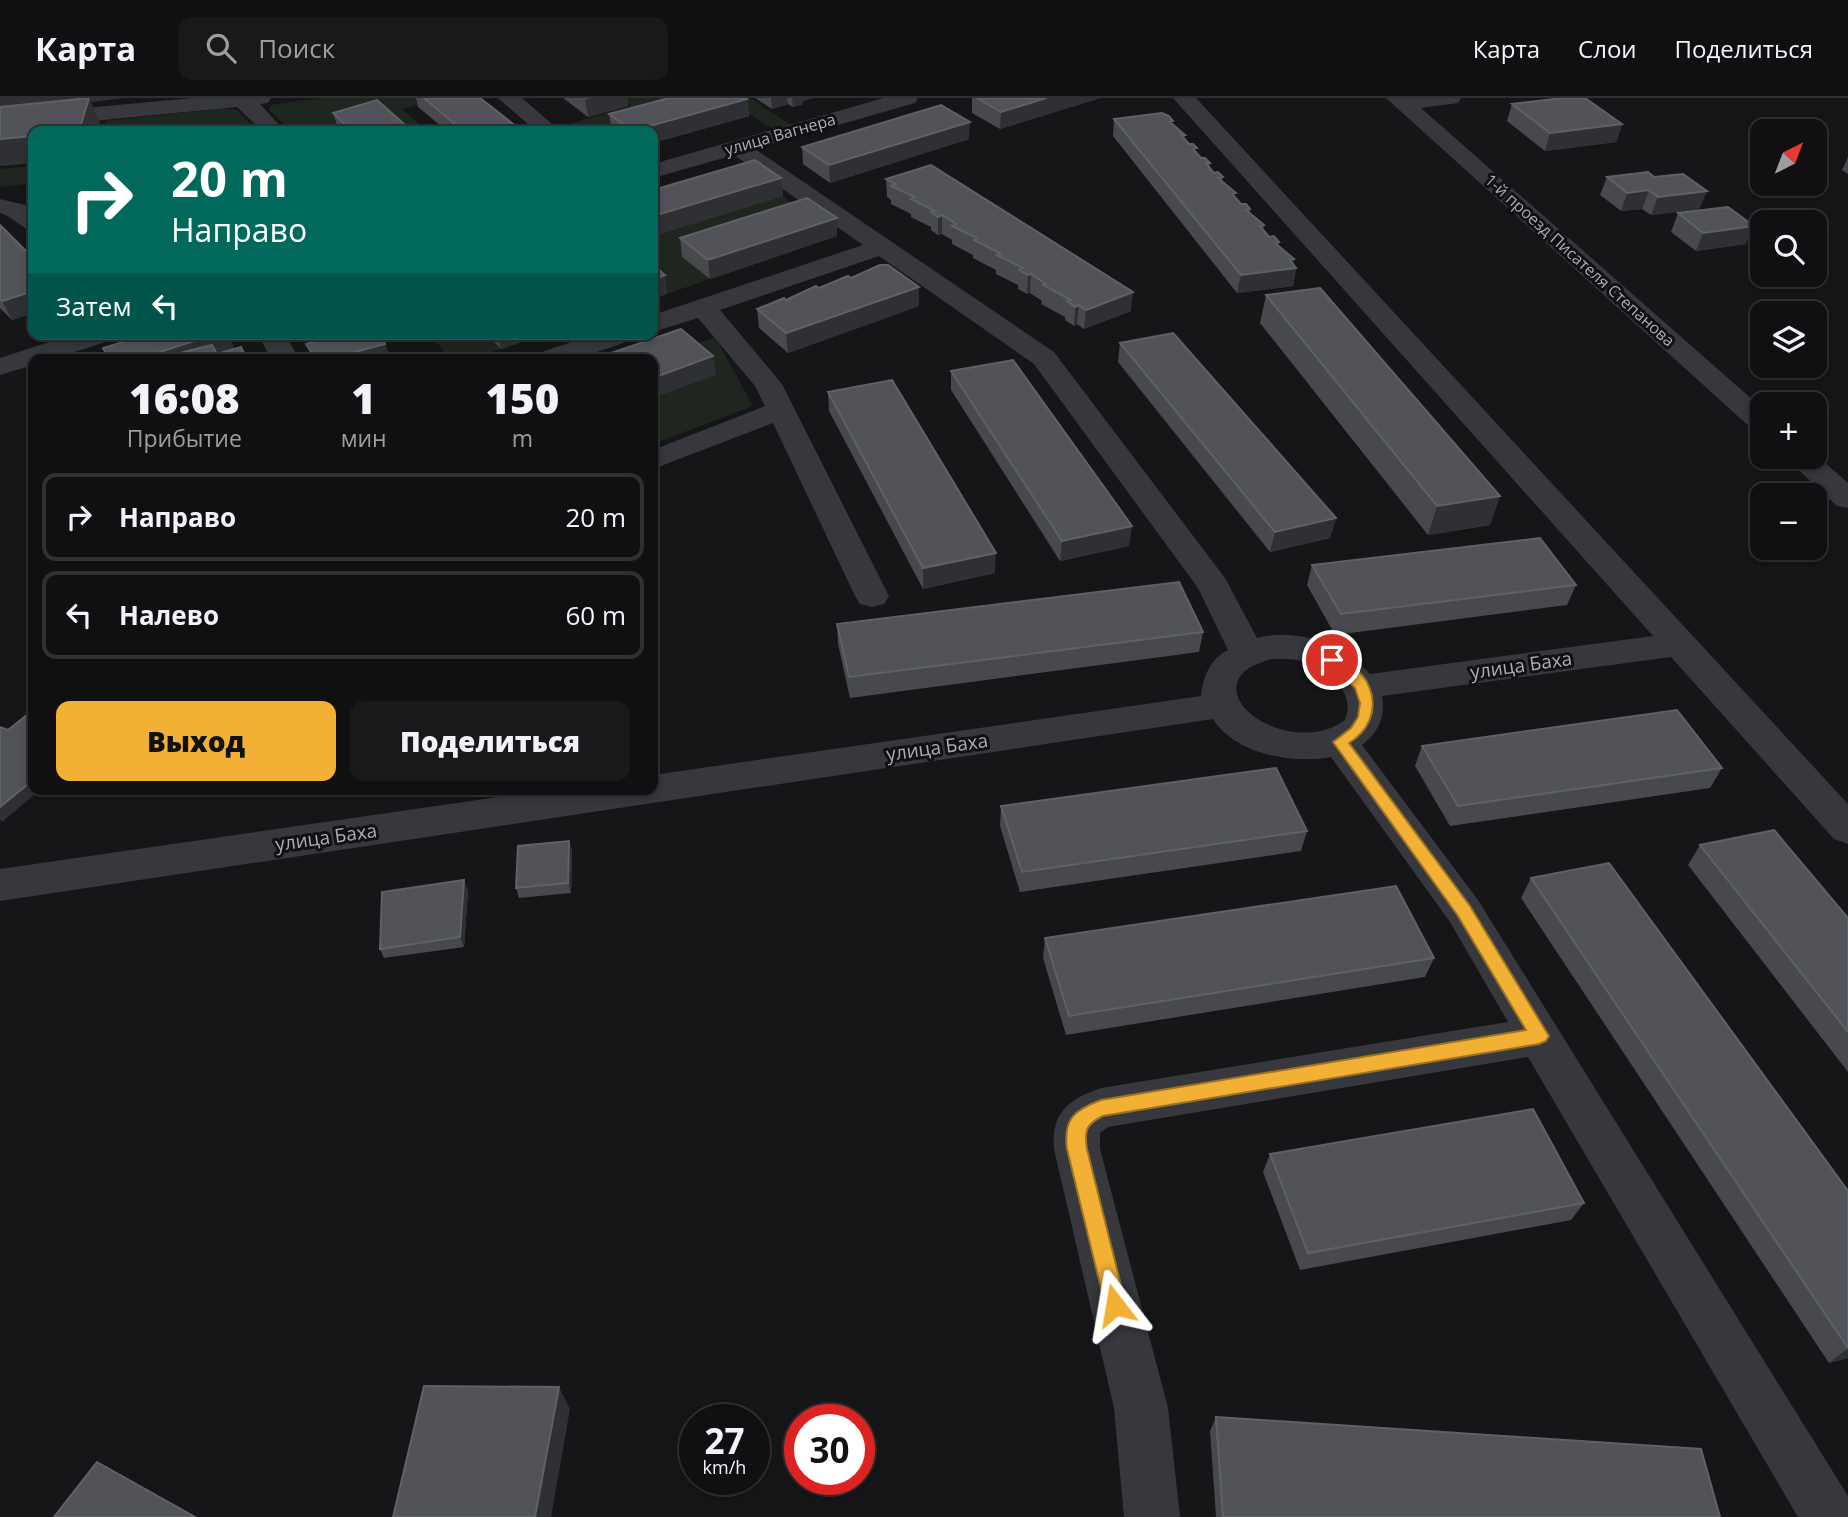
<!DOCTYPE html>
<html lang="ru">
<head>
<meta charset="utf-8">
<style>
	body { margin:0; font-family:"Open Sans",sans-serif; background:#19191b; color:#f1f3f6; height:100vh; display:flex; flex-direction:column; font-size:26px; white-space:nowrap }
	* { box-sizing:border-box; margin:0 }
	p { font-size:23px; color:#9c9d9f }
	.icon { flex:none; width:38px; height:38px; fill:none; stroke:currentColor; stroke-width:2; stroke-linecap:round; stroke-linejoin:round }
	.map { position:relative; flex:1; overflow:hidden }
	.details { position:absolute; left:28px; top:256px; width:630px; height:441px; display:flex; flex-direction:column; background:#101012; border-radius:14px; box-shadow:0 4px 10px #0003,0 0 0 2px #303032 }
	.details>* { flex:none }
	.banner { position:absolute; left:28px; top:28px; width:630px; height:214px; border-radius:14px; box-shadow:0 4px 10px #0003,0 0 0 2px #303032; background:#00695c; color:#fff; overflow:hidden }
	.needle { width:46px; rotate:42deg }
	.fabs { position:absolute; left:1750px; top:21px; display:grid; gap:14px }
	.fabs a { display:grid; place-items:center; width:77px; height:77px; border-radius:14px; background:#101012; box-shadow:0 4px 10px #0003,0 0 0 2px #303032; font-size:35px }
	.speed { position:absolute; left:679px; top:1306px; display:flex; gap:14px; font-size:35px; font-weight:700; text-align:center }
	.speed>* { display:grid; place-content:center; width:91px; height:91px; border-radius:50%; background:#101012; box-shadow:0 4px 10px #0003,0 0 0 2px #303032; line-height:1 }
	.speed small { font-size:18px; font-weight:400 }
	.speed .limit { border:10px solid #d22; background:#fff; color:#111 }
	.pin { position:absolute; display:grid; place-items:center; width:60px; height:60px; color:#fff; margin:-30px; border:4px solid #fff; border-radius:50%; box-shadow:0 2px 7px #0007 }
	.me { position:absolute; width:77px; margin:-38px; rotate:346deg; stroke-linejoin:round; filter:drop-shadow(0 0 5px #0008) }
	.turn { display:flex; align-items:center; gap:24px; height:147px; padding:0 28px; font-size:32px }
	.turn .icon { width:91px; height:91px; stroke-width:2.5 }
	.turn b { display:block; font-size:49px; line-height:60px }
	.then { display:flex; align-items:center; height:66px; padding:0 28px; background:#0003; gap:14px; font-size:26px }
	.eta { display:flex; justify-content:space-evenly; align-items:center; height:119px; text-align:center }
	.eta b { font-size:42px; font-weight:800; line-height:49px }
	.primary-button { display:flex; gap:14px; margin-top:auto; padding:14px 28px }
	.primary-button a { flex:1; height:80px; border-radius:14px; background:#f2b134; color:#111; font-size:28px; font-weight:800; line-height:80px; text-align:center }
	.primary-button a+a { background:#19191b; color:#f1f3f6 }
	ul { padding:0; list-style:none }
	li { display:flex; align-items:center; gap:21px; height:88px; margin:0 14px 10px; padding:0 14px; border:4px solid #303032; border-radius:14px }
	li div { flex:1 }
	li b { display:block; font-size:26px }
	li em { font-style:normal }
	header { display:flex; align-items:center; gap:42px; box-sizing:border-box; height:98px; padding:0 35px; background:#101012; border-bottom:2px solid #303032 }
	header strong { font-size:33px }
	nav { display:flex; gap:38px; margin-inline-start:auto; font-size:24px }
	.search { width:490px; height:63px; background:#19191b; display:flex; align-items:center; gap:18px; box-sizing:border-box; padding:0 24px; border-radius:14px; color:#9c9d9f; font-size:26px }
	.map>svg:first-child { display:block }
	.green { fill:#1e261f }
	.lines { fill:none; stroke-linecap:round; stroke-linejoin:round }
	.minor { fill:#37383d; fill-rule:evenodd }
	.wall { fill:#47494d }
	.shaded-wall { fill:#2f3033 }
	.building { fill:#525359; stroke:#5f6168; stroke-width:2 }
	.route { fill:#f2b134; stroke:#9d7322; stroke-width:2 }
	.labels { text-anchor:middle; dominant-baseline:central; stroke-width:6; stroke-linejoin:round; paint-order:stroke }
	.far-street-label { font-size:16px; fill:#a8adb8; stroke:#111113 }
	.street-label { font-size:19px; fill:#a8adb8; stroke:#111113 }
</style>
</head>
<body>
<header>
<strong>Карта</strong>
<div class="search"><svg class="icon" aria-label="search" viewBox="0 0 24 24"><circle cx="10" cy="10" r="6"/><path d="M15 15l6 6"/></svg>Поиск</div>
<nav><a>Карта</a><a>Слои</a><a>Поделиться</a></nav>
</header>
<div class="map">
<svg width="1848" height="1419" viewBox="0 0 1848 1419">
	<rect width="100%" height="100%" fill="#161618"/>
	<path class="green" d="M321,0H444L402,11L427,33H405L386,17L321,33H291L269,12L271,7Z
		M621,0H712L596,33H575L566,27L631,8Z
		M725,0H750L791,27L774,32Z
		M227,10L237,12L257,33H104L106,23Z
		M33,68V85L0,89V71Z
		M783,98L808,118L683,159L710,181L667,196L653,183V135L656,137Z
		M430,236H486L501,251L470,261H450Z
		M715,239L753,308L653,346V300L684,250Z"/>
	<g class="lines">
		<path class="minor" d="M193,0H271L268,5L260,6L285,33H262L237,9L0,32V18Z
			M498,0H522L560,33H536Z
			M884,0H918L915,5L755,51L1054,254L1225,480L1257,540C1296,529 1343,546 1370,576L1653,538L1173,0H1196L1848,706V746L1834,741L1671,559L1382,598C1386,618 1378,635 1362,647L1478,802L1848,1398V1419H1798L1528,959L1108,1029L1100,1035V1051L1168,1310L1180,1419H1124L1114,1310L1054,1051C1051,1014 1069,1001 1101,990L1508,924L1450,824L1331,659C1293,666 1236,657 1213,621L0,803V771L554,691H653V677L1201,598C1203,579 1210,561 1228,552L1198,490L1034,266L879,158L720,212L782,286L889,498L884,506L872,509L860,506L855,498L773,325L653,371V352L765,308L755,288L698,220L653,234V217L863,147L734,57L653,80V66ZM1271,561C1282,561 1295,560 1305,564C1330,571 1356,596 1345,622C1295,659 1207,606 1246,572C1253,567 1263,564 1271,561Z
			M1386,0H1461L1458,5L1421,10L1762,310V334L1752,331Z
			M0,101L30,108L33,112V133C20,130 14,119 0,115Z
			M74,236H115L112,242L53,261H33V267L0,277V260Z
			M258,236H285L299,261H271Z
			M595,236H635L632,242L576,261H535L539,255Z
			M1815,356L1848,385V410L1837,408L1785,359H1815Z"/>
	</g>
	<path class="wall" d="M416,0H480L522,33H447L418,9Z
		M563,0H627L628,8L588,19Z
		M755,0H812L803,3V6L793,9L788,6L772,11Z
		M972,0H1100L1000,31L972,15Z
		M747,1L749,18L653,45V33H612L609,16Z
		M1512,6L1622,26L1616,44L1545,53L1507,23Z
		M333,15L412,33H339Z
		M1114,21L1173,26L1185,37L1184,41L1201,60L1210,65L1209,69L1214,75L1223,79L1222,83L1241,106L1250,111V115L1264,127L1263,132L1269,139L1279,144V148L1294,161L1293,166L1296,170L1293,188L1237,195L1113,38Z
		M969,41L830,85L803,66L802,49Z
		M1848,59V76L1842,72Z
		M1607,79H1654L1707,93L1699,111L1651,117L1642,111L1621,113L1600,97Z
		M781,80L783,98L656,137L653,135V92Z
		M886,81L1131,213L1084,231L1077,226L1074,228L1065,222V219L1041,206L1042,203L1030,195L1027,196L1018,191V187L996,176V172L973,160V157L952,146V142L942,136L938,137L931,132V129L911,119V116L891,106V102L887,99Z
		M1678,115L1746,146L1696,153L1671,134Z
		M0,127L33,160V215L12,222L0,210Z
		M837,138L710,181L682,159L680,140Z
		M851,180L919,189V208L788,255L759,230L757,211Z
		M1266,197L1500,398L1490,427L1428,437L1260,225Z
		M486,236H545L501,251Z
		M1120,245L1336,420L1330,440L1270,454L1118,264Z
		M306,246H385L388,255L369,261H313Z
		M951,273L1129,448L1060,463L951,292Z
		M828,294L995,475L923,491L829,313Z
		M1312,467L1576,487L1567,507L1335,537L1307,487Z
		M837,526L1203,534L1199,554L850,600L838,546Z
		M1422,648L1722,670L1710,690L1450,728L1415,668Z
		M1001,708L1307,733L1301,753L1020,794L1000,728Z
		M569,743L572,753L571,795L519,800L516,790Z
		M1700,747L1848,820V974L1688,767Z
		M1531,780L1848,1093V1260L1829,1265L1521,800Z
		M468,792L464,849L384,860L380,851Z
		M1045,840L1434,860L1425,879L1066,937L1043,860Z
		M1270,1056L1584,1105L1571,1122L1300,1172L1263,1074Z
		M1216,1319L1720,1419H1216L1210,1333Z"/>
	<path class="shaded-wall" d="M0,0H124L91,4L100,25L97,33H79L0,13Z
		M591,0H627L628,8L588,19L585,2Z
		M771,0H787L788,6L772,11Z
		M792,0H812L803,3V6L793,9Z
		M1046,0H1100L1000,31L1001,14Z
		M747,1L749,18L653,45V33H632Z
		M970,24L969,41L830,85L829,67Z
		M1622,26L1616,44L1545,53L1550,35Z
		M33,38V65L0,68V41Z
		M781,80L783,98L656,137L654,119Z
		M1649,92L1642,111L1621,113L1627,95Z
		M1707,93L1699,111L1651,117L1658,99Z
		M942,117V136L938,137V119Z
		M837,120V138L710,181L708,162Z
		M1754,128L1746,146L1696,153L1703,135Z
		M1294,161L1293,170H1296L1293,188L1237,195L1241,177Z
		M1031,176L1030,195L1027,196L1028,177Z
		M665,177L667,196L653,201V181Z
		M919,189V208L788,255L786,235Z
		M33,193V215L12,222L2,203Z
		M1133,194L1131,213L1084,231L1086,212Z
		M1079,207L1077,226L1074,228L1075,209Z
		M216,236H229L235,252L207,261H138Z
		M497,236H545L501,251Z
		M385,246L388,255L369,261H330Z
		M713,258L716,277L653,300V280Z
		M1500,398L1490,427L1428,437L1437,408Z
		M1336,420L1330,440L1270,454L1275,434Z
		M1132,428L1129,448L1060,463L1062,443Z
		M996,455L995,475L923,491V470Z
		M33,682V691H41L2,724L0,721V709Z
		M569,743L572,753L571,795L568,785Z
		M464,782L468,792L464,849L460,839Z
		M1848,1250V1260L1829,1265Z
		M559,1289L570,1311L551,1419H535Z"/>
	<path class="building" d="M89,0L79,33H33V38L0,41V9Z
		M424,0H480L522,33H463Z
		M669,0H746L747,1L632,33L609,16Z
		M977,0H1046L1001,14Z
		M1563,0H1585L1622,26L1550,35L1512,6Z
		M377,2L412,33H352L333,15Z
		M941,7L970,24L829,67L802,49Z
		M1162,15L1169,18L1173,23L1170,24L1185,37H1181L1189,46H1193L1197,50L1193,51L1201,60H1205L1210,65H1206L1214,75L1218,74L1223,79L1218,80L1236,95L1232,96L1241,106H1246L1250,111L1246,112L1264,127L1260,128L1269,139L1274,138L1279,144L1275,145L1294,161L1290,162L1296,170L1241,177L1114,21Z
		M755,62L781,80L653,118V92Z
		M931,67L1133,194L1086,212L1079,207L1075,209L1067,203L1071,202L1043,187L1046,186L1031,176L1028,177L1019,172L1023,170L997,157L1001,156L974,142L977,140L952,128L956,126L942,117L938,119L931,114L935,113L911,101L915,99L891,88L895,86L886,81Z
		M1648,74L1654,79L1683,76L1707,93L1658,99L1649,92L1627,95L1607,79Z
		M807,100L837,120L708,162L680,140Z
		M1728,109L1754,128L1703,135L1678,115Z
		M0,127L33,160V193L2,203L0,201Z
		M653,167L665,177L653,181Z
		M880,167H888L919,189L786,235L757,211L784,200L786,202L816,188L819,190L848,178L851,180Z
		M1320,190L1500,398L1437,408L1266,197Z
		M681,231L713,258L653,280V261H594Z
		M1173,235L1336,420L1275,434L1120,245Z
		M149,236H216L138,261H109L103,250Z
		M343,236H379L385,246L330,261H316L306,246Z
		M212,247L217,256L241,249L247,261H173L172,257Z
		M1013,262L1132,428L1062,443L951,273Z
		M892,282L996,455L923,470L828,294Z
		M1540,440L1576,487L1341,516L1312,467Z
		M1179,484L1203,534L849,579L837,526Z
		M33,612V682L0,709V629L8,632Z
		M1677,612L1722,670L1458,708L1422,648Z
		M1276,670L1307,733L1022,774L1001,708Z
		M1774,732L1848,820V934L1700,747Z
		M569,743L568,785L516,790L518,748Z
		M1609,765L1848,1093V1250L1531,780Z
		M464,782L460,839L380,851L382,794Z
		M1396,788L1434,860L1069,918L1045,840Z
		M1533,1011L1584,1105L1308,1155L1270,1056Z
		M424,1288L559,1289L535,1419H393Z
		M1216,1319L1701,1351L1720,1419H1223Z
		M97,1364L195,1419H54Z"/>
	<path class="route" d="M1332,557C1375,570 1389,620 1349,645L1470,808L1549,938L1546,943L1539,946L1103,1018C1086,1026 1084,1033 1087,1051L1126,1207L1123,1214L1115,1217L1108,1214L1105,1207L1067,1051C1063,1021 1074,1012 1101,1002L1526,932L1458,818L1333,644L1351,630L1358,619L1360,605L1355,590L1325,562Z"/>
	<g class="labels">
		<g class="far-street-label">
			<text transform="translate(780 36) rotate(-16)">улица Вагнера</text>
			<text transform="translate(1580 162) rotate(42)">1-й проезд Писателя Степанова</text>
		</g>
		<g class="street-label">
			<text transform="translate(1521 567) rotate(-8)">улица Баха</text>
			<text transform="translate(937 649) rotate(-8)">улица Баха</text>
			<text transform="translate(326 739) rotate(-8)">улица Баха</text>
		</g>
	</g>
</svg>
<div class="fabs">
<a><svg class="needle" viewBox="-14 -14 28 28"><path d="M0-13l5 13h-10z" fill="#e53935"/><path d="M0 13l5-13h-10z" fill="#9c9d9f"/></svg></a>
<a><svg class="icon" aria-label="search" viewBox="0 0 24 24"><circle cx="10" cy="10" r="6"/><path d="M15 15l6 6"/></svg></a>
<a><svg class="icon" aria-label="layers" viewBox="0 0 24 24"><path d="M12 4l9 5-9 5-9-5zM3 14l9 5 9-5"/></svg></a>
<a>+</a>
<a>−</a>
</div>
<div class="speed"><div>27<small>km/h</small></div><div class="limit">30</div></div>
<div class="pin" style="left:1332px;top:562px;background:#d93025"><svg class="icon" aria-label="arrive" viewBox="0 0 24 24"><path d="M6 21V4h12l-3 4 3 4H6"/></svg></div>
<svg class="me" style="left:1115px;top:1207px" viewBox="-20 -20 40 40"><path d="M0-17L14 15 0 8-14 15z" fill="#f2b134" stroke="#fff" stroke-width="4"/></svg>
<div class="banner">
<div class="turn"><svg class="icon" aria-label="right" viewBox="0 0 24 24"><path d="M7 20v-9h11M14 6l5 5-5 5"/></svg><div><b>20 m</b>Направо</div></div>
<div class="then">Затем<svg class="icon" aria-label="left" viewBox="0 0 24 24"><path d="M17 20v-9H6M10 6l-5 5 5 5"/></svg></div>
</div>
<section class="details">
<div class="eta">
<div><b>16:08</b><p>Прибытие</p></div>
<div><b>1</b><p>мин</p></div>
<div><b>150</b><p>m</p></div>
</div>
<ul>
<li><svg class="icon" aria-label="right" viewBox="0 0 24 24"><path d="M7 20v-9h11M14 6l5 5-5 5"/></svg><div><b>Направо</b></div><em>20 m</em></li>
<li><svg class="icon" aria-label="left" viewBox="0 0 24 24"><path d="M17 20v-9H6M10 6l-5 5 5 5"/></svg><div><b>Налево</b></div><em>60 m</em></li>
</ul>
<div class="primary-button"><a>Выход</a><a>Поделиться</a></div>
</section>
</div>
</body>
</html>
